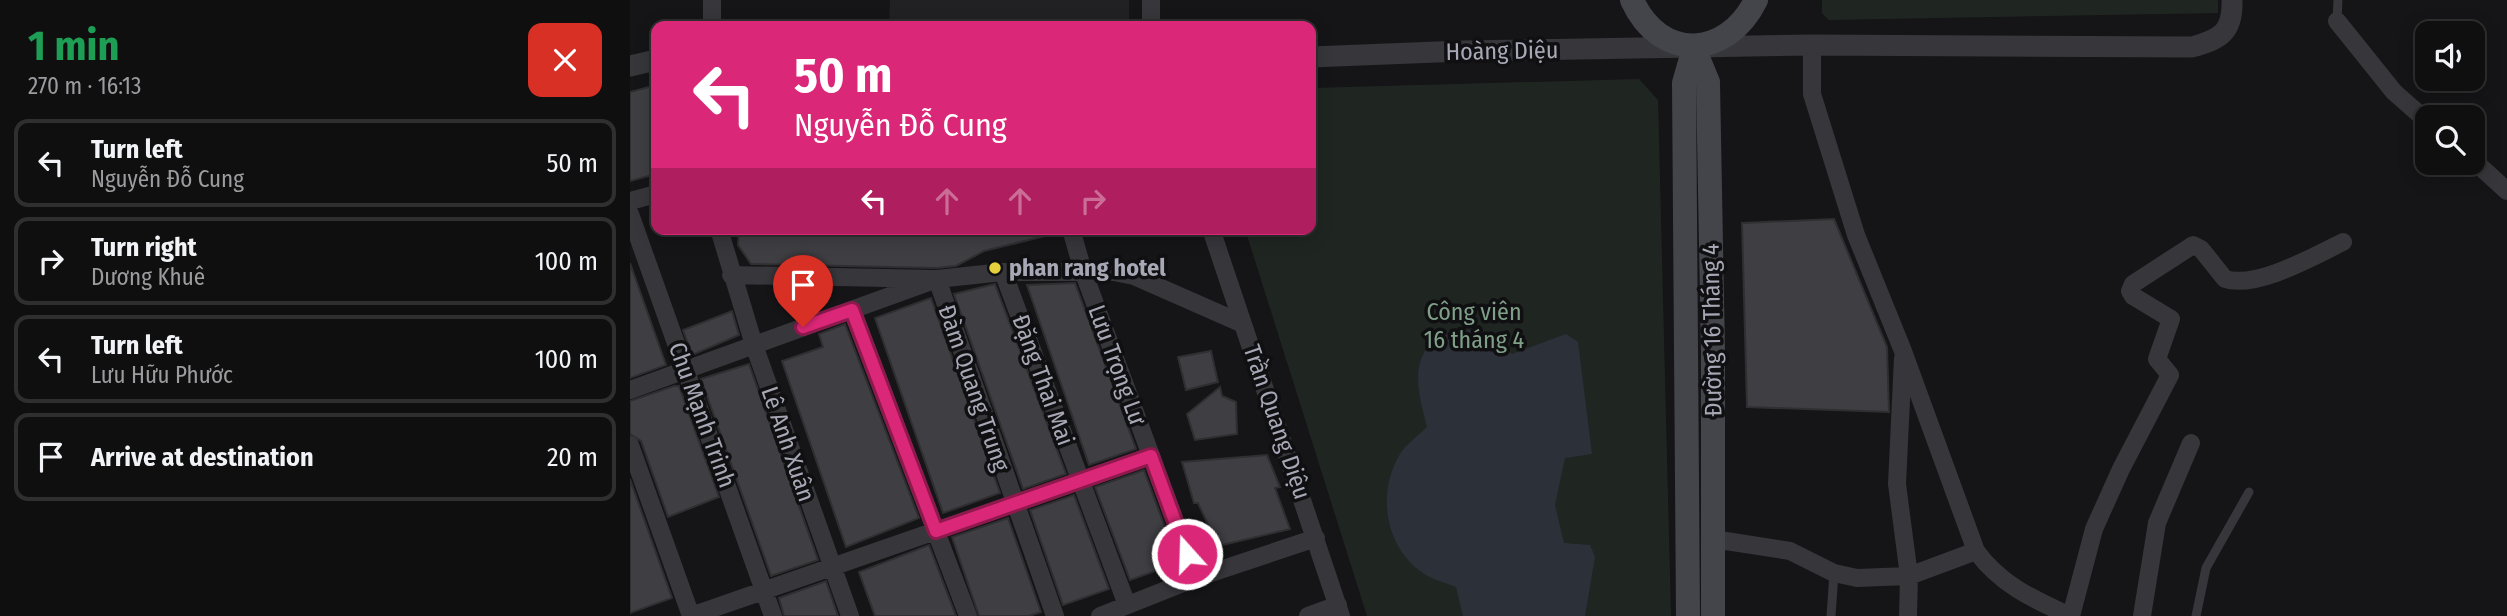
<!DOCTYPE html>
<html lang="en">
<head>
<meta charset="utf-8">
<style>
	body { margin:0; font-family:"Fira Sans Condensed",sans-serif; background:#1e1d1e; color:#f1f3f6; height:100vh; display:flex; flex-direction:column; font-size:26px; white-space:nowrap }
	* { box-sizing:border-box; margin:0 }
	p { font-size:23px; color:#9c9c9f }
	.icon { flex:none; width:38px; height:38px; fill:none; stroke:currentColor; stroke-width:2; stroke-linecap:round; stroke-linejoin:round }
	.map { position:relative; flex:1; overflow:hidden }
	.drawer { display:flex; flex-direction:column; background:#100f10; width:630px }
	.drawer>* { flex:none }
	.top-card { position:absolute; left:21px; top:21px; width:665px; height:214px; border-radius:14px; box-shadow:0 4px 18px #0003,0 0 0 2px #302f30; background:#db2777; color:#fff; overflow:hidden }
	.buttons { position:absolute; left:1785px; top:21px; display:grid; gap:14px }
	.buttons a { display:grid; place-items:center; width:70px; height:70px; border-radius:14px; background:#100f10; box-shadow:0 4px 18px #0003,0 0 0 2px #302f30; font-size:35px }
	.pin { position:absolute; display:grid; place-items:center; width:60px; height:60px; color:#fff; margin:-72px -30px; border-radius:50% 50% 50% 0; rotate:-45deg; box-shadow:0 0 7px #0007 }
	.pin .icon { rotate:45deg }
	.me { position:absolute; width:77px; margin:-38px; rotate:340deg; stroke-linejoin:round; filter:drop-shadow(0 0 5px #0008) }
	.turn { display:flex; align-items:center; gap:24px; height:147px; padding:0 28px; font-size:32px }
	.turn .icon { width:91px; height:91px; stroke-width:2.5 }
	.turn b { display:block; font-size:49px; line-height:60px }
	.lanes { display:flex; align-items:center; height:66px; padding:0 28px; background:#0003; justify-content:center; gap:35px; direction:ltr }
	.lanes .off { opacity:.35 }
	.round { display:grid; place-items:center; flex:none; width:74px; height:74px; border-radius:14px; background:#1e1d1e }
	.headline { display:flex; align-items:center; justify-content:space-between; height:119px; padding:0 28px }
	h1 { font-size:42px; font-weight:700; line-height:52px; color:#1e9e55 }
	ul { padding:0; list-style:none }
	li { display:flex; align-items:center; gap:21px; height:88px; margin:0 14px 10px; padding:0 14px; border:4px solid #302f30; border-radius:14px }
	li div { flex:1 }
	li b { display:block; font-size:26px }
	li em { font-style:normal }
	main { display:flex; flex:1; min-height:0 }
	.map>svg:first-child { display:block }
	.built { fill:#212023 }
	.green { fill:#1f2621 }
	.water { fill:#2c3039 }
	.building { fill:#3f3e43; stroke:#2f2f32; stroke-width:2 }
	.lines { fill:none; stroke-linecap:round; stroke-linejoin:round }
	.service { stroke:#36363b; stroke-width:9 }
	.minor { stroke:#36363b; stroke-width:18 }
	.tertiary { stroke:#36363b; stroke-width:21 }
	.secondary { stroke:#44444b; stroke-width:24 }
	.route-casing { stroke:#8e194d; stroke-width:18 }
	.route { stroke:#db2777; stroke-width:12 }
	.poi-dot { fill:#e5d13e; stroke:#100f11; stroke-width:2.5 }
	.labels { text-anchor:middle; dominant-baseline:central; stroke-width:7; stroke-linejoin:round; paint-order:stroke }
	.street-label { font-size:24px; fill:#a7a8b5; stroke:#100f11 }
	.poi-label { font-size:24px; font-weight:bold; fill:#a7a8b5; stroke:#100f11; text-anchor:start }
	.park-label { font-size:24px; fill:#7f9f88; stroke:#100f11 }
</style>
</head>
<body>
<main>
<section class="drawer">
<div class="headline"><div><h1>1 min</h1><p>270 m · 16:13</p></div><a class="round" style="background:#d93025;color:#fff"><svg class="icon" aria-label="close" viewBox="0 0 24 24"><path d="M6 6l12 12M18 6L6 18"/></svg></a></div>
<ul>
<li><svg class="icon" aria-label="left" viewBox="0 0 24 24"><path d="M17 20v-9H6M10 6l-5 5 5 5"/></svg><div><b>Turn left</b><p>Nguyễn Đỗ Cung</p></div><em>50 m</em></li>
<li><svg class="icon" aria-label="right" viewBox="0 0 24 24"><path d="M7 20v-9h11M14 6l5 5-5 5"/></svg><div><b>Turn right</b><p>Dương Khuê</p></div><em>100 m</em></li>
<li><svg class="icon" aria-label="left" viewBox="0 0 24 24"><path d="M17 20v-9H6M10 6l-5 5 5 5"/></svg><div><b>Turn left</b><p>Lưu Hữu Phước</p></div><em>100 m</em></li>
<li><svg class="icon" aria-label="arrive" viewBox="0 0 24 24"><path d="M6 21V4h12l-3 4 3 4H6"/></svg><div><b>Arrive at destination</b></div><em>20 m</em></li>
</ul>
</section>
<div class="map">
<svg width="1877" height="616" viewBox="0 0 1877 616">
	<rect width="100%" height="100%" fill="#151416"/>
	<path class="built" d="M260,0H499V26H259Z"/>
	<path class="green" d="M1192,0H1588V13L1199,20L1192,13Z
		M1009,79L1028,100L1041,616H737L615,229H681V88Z"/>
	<path class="water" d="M835,330L852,331L882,354L936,334L948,342L962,454L935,458L925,505L934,543L960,545L965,557L955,616H833L826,587C817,583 804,580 796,575C755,550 746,493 770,454C776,444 788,436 797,427C790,398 777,360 807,339C814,334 827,332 835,330Z"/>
	<path class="building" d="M26,85V174L0,181V92Z
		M1204,219L1257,347L1259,412L1117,407L1112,223Z
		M109,229H423V234L354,251L326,266L307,268L121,264L108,245Z
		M0,263L36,365L0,378Z
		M445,283L506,449L459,465L397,285Z
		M365,284L436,474L393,489L324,294Z
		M301,298L370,493L313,513L245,318Z
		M102,311L109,335L62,355L53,330Z
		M215,324L289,518L216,547L152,361L193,347L189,334Z
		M581,351L588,382L556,390L548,357Z
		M119,364L188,560L141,576L71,379Z
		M44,386H49L89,497L38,517L11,441L0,434V401Z
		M590,387L592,396L606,402L607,434L565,440L557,414Z
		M637,455L650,487L645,488L660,529L588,546L568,503H564L552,462Z
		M514,470L548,563L500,580L465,487Z
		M0,479L42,598L0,613Z
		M444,495L479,589L433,605L400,510Z
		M378,518L411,612L399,616H349L322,537Z
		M299,545L326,616H245L229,572Z
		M196,581L208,616H154L149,598Z"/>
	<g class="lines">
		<path class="service" d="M1707,21L1708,0
			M1201,616L1204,573
			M1566,616L1576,568L1619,492"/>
		<path class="minor" d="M82,0V26
			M521,0V26
			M1707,21L1764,92L1797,121
			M1182,45V94L1226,235L1273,351L1346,551C1371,585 1403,599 1440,616
			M1843,160L1877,191
			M0,201L26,194
			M0,214L143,616
			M89,229L124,345L220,616
			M441,229L453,271L566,578
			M581,229L711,616
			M373,272L497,605
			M101,275L307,279L373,272H484L504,276L613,324
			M222,310L338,616
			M1273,358L1267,484L1279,576L1278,616
			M0,390L307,279L425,616
			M0,445L61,616
			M1083,539L1160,551L1204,573L1227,578L1279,576L1346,551
			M61,616L521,456
			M470,616L566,578L686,538
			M678,616L708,605
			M1441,616L1464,529L1491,469L1540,375L1527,359L1541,319L1503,296L1500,291L1503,284L1563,245L1571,249L1595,279C1627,289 1684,256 1713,242
			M1512,616L1527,523L1561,443"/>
		<path class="tertiary" d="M681,57L832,51L1182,45L1562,47C1591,39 1603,32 1602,0
			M0,66L26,60"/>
		<path class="secondary" d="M1002,0C1030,62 1097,59 1126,0
			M1064,48L1078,82L1083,352V616
			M1058,616L1054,83L1064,48"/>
	</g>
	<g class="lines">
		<g class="route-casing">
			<path id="route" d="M173,327L222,310L306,531L521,456L557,554"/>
		</g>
		<use href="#route" class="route"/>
	</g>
	<circle class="poi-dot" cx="365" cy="268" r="7"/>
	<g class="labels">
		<g class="street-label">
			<text transform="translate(872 51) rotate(-1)">Hoàng Diệu</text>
			<text transform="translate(1082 330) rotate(-91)">Đường 16 Tháng 4</text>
			<text transform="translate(487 365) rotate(70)">Lưu Trọng Lư</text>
			<text transform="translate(413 380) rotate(70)">Đặng Thai Mai</text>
			<text transform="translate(344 388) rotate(71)">Đàm Quang Trung</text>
			<text transform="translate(72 415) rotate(70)">Chu Mạnh Trinh</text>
			<text transform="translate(647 422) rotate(71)">Trần Quang Diệu</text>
			<text transform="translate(158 444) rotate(71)">Lê Anh Xuân</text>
		</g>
		<g class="poi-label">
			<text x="379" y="268">phan rang hotel</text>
		</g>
		<g class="park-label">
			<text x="844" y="312">Công viên<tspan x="844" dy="28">16 tháng 4</tspan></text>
		</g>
	</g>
</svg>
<div class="buttons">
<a><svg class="icon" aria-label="sound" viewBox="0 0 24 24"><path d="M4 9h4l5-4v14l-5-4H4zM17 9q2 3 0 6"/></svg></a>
<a><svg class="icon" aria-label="search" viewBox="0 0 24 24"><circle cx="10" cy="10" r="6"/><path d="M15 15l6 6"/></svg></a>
</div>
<div class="pin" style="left:173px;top:327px;background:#d93025"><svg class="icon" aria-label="arrive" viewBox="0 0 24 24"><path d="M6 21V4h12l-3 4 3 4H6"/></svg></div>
<svg class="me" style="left:557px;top:554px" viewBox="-20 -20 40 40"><circle r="17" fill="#db2777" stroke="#fff" stroke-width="3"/><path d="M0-11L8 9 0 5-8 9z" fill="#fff"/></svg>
<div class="top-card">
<div class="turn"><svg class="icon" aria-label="left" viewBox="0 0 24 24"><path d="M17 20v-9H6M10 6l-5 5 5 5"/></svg><div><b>50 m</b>Nguyễn Đỗ Cung</div></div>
<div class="lanes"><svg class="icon" aria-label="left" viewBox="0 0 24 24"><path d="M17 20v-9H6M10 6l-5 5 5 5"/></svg><svg class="icon off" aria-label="ahead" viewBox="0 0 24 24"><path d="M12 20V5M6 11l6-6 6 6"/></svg><svg class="icon off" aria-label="ahead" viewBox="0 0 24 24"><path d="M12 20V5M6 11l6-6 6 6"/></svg><svg class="icon off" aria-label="right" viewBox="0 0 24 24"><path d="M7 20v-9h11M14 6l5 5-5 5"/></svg></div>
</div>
</div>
</main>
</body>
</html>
